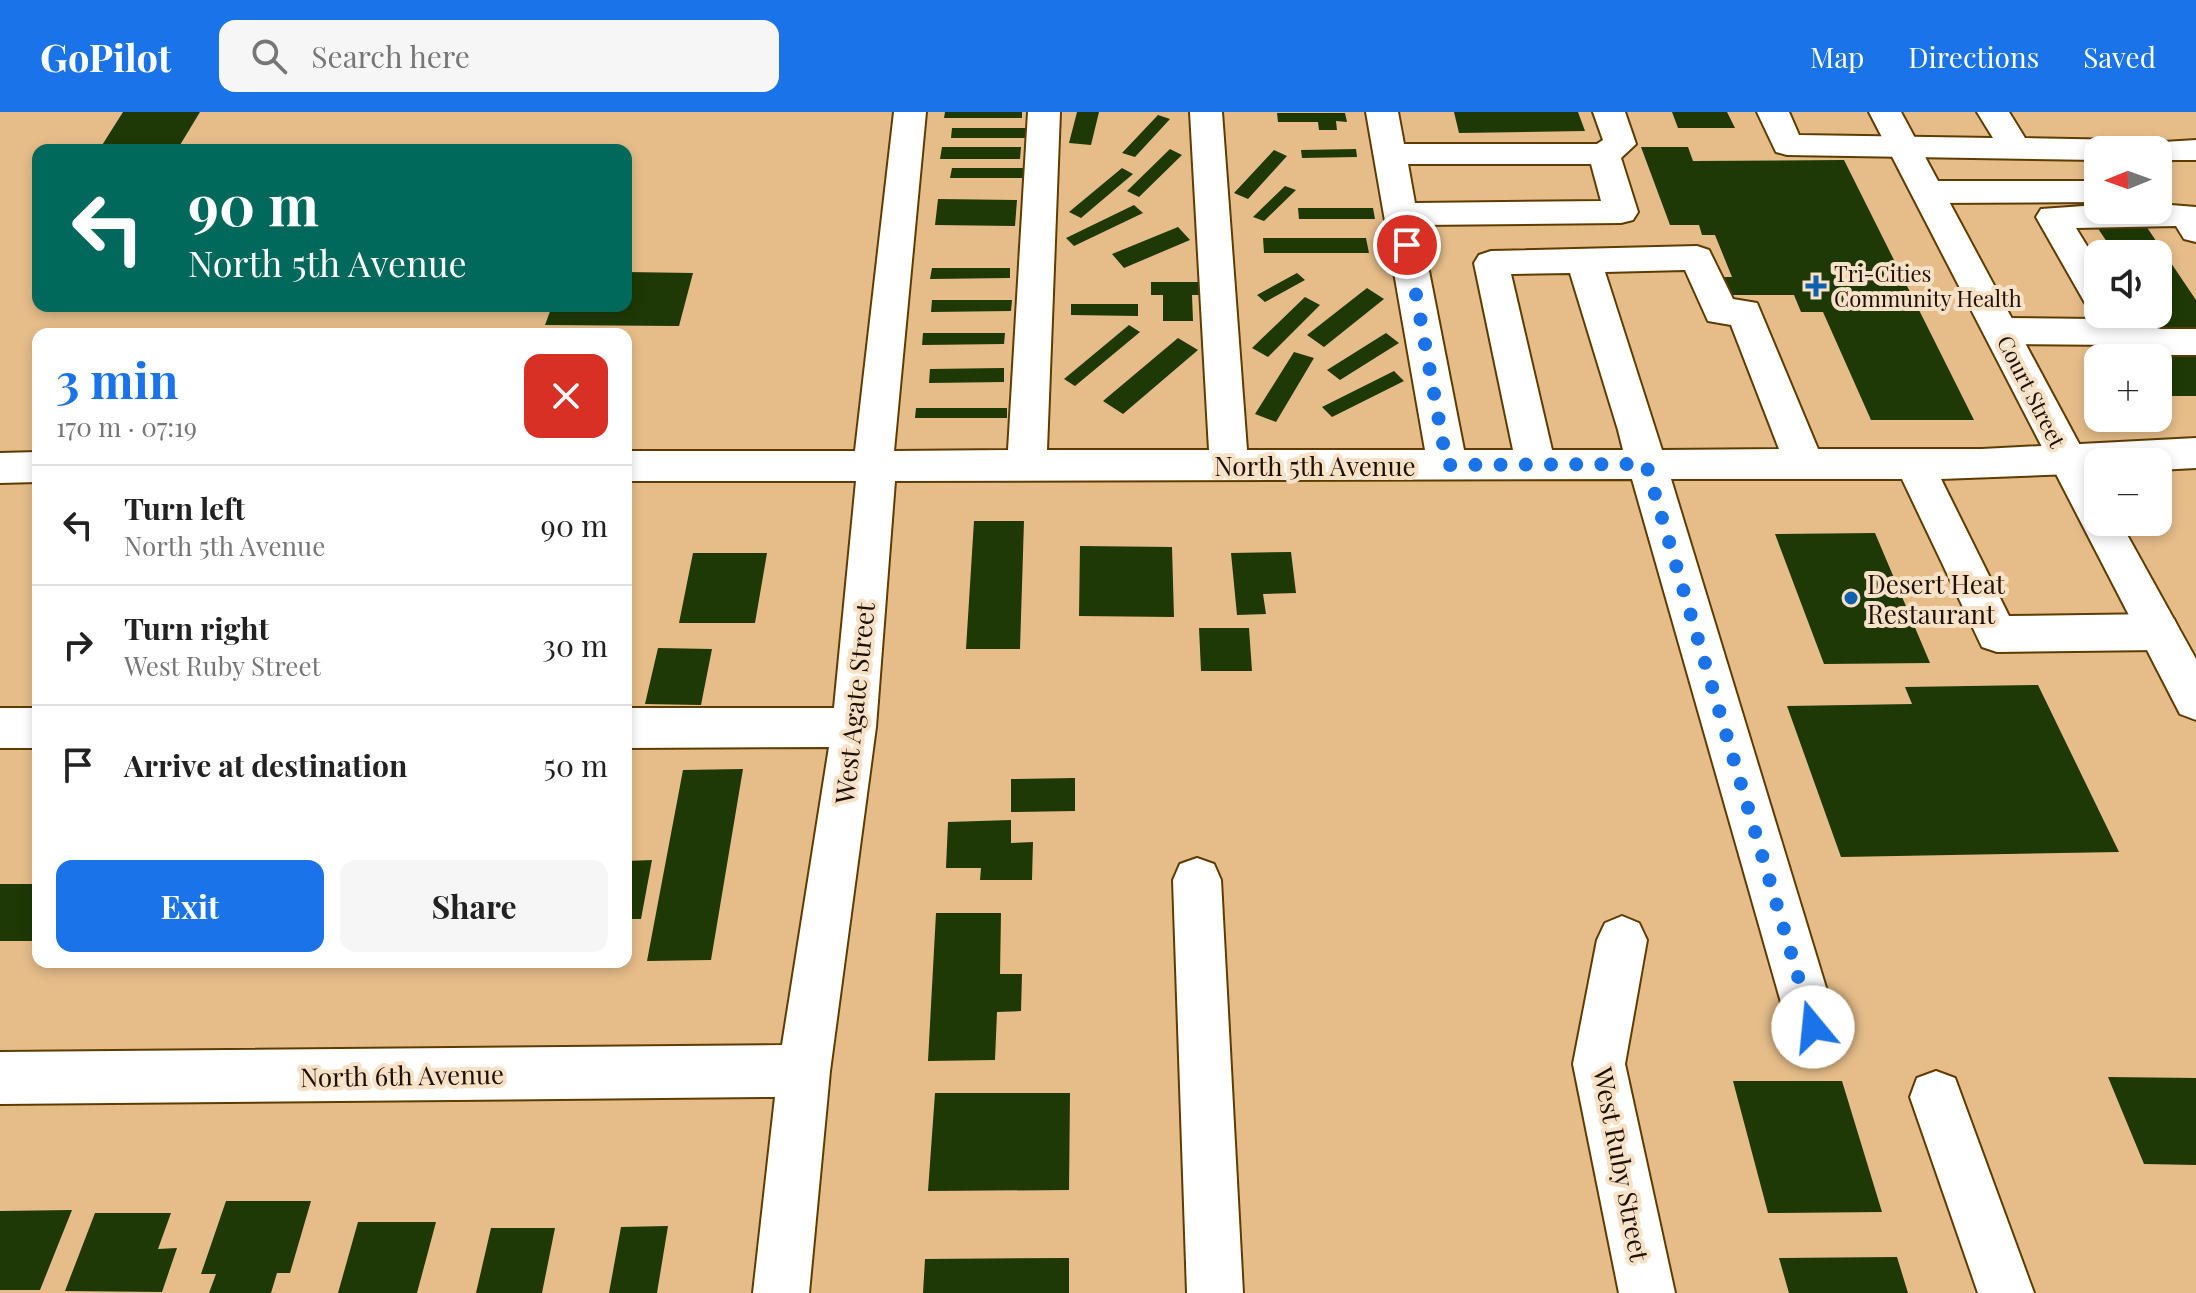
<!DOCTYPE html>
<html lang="en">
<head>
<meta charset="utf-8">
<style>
	body { margin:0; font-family:"Playfair Display",serif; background:#f6f6f6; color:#222; height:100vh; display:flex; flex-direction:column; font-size:30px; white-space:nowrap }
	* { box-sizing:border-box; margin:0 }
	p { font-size:26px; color:#767676 }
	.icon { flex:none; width:44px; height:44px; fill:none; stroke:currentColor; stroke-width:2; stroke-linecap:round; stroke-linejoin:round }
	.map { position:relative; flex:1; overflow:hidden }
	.side { position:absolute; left:32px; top:216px; width:600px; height:640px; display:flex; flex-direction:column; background:#fff; border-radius:16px; box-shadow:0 4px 12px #0003 }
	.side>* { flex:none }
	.hud { position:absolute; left:32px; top:32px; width:600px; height:168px; border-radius:16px; box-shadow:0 4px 12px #0003; background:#00695c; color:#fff; overflow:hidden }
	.needle { width:52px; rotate:269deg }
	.controls { position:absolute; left:2084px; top:24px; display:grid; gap:16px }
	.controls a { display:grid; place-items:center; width:88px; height:88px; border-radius:16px; background:#fff; box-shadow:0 4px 12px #0003; font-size:40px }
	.pin { position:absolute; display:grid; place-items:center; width:68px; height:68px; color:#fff; margin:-34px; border:4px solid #fff; border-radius:50%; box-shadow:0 2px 8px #0007 }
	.me { position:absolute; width:88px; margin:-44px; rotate:343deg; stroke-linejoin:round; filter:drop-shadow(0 0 6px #0008) }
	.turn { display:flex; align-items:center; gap:28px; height:168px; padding:0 24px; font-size:36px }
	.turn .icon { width:104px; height:104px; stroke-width:2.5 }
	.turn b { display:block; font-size:56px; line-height:68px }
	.round { display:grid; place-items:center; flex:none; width:84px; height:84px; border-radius:16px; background:#f6f6f6 }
	.head { display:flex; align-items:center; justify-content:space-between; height:136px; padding:0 24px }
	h1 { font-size:48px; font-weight:700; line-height:60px; color:#1a73e8 }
	.button { display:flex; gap:16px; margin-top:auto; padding:16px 24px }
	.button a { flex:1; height:92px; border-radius:16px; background:#1a73e8; color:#fff; font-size:32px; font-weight:700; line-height:92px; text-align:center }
	.button a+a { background:#f6f6f6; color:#222 }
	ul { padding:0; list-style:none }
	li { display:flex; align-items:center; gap:24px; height:120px; padding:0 24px; border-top:2px solid #e0e0e0 }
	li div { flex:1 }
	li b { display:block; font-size:30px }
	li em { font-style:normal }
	header { display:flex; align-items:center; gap:48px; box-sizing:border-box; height:112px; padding:0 40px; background:#1a73e8; color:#fff }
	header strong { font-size:38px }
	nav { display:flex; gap:44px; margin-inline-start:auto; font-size:28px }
	.search { width:560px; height:72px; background:#f6f6f6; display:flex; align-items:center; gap:20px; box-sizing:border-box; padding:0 28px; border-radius:16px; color:#767676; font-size:30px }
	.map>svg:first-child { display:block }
	.building { fill:#1e3905 }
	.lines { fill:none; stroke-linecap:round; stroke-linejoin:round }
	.minor-casing { stroke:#5e3c00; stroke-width:4 }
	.major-casing { stroke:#5e3c00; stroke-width:4 }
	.minor { fill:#fff; fill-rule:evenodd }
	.major { fill:#fff; fill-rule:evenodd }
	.route { stroke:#1a73e8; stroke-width:14; stroke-dasharray:0 25.2 }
	.poi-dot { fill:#0e5fad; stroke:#f7e2c8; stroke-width:3 }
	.labels { text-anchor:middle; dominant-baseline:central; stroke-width:8; stroke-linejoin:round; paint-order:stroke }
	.far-poi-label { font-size:22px; fill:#1e1000; stroke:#f7e2c8; text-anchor:start }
	.far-street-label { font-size:22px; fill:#1e1000; stroke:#f7e2c8 }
	.street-label { font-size:26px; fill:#1e1000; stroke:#f7e2c8 }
	.poi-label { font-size:26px; fill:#1e1000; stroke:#f7e2c8; text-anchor:start }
</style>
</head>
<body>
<header>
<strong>GoPilot</strong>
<div class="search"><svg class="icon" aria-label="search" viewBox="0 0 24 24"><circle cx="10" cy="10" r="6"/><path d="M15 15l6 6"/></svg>Search here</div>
<nav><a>Map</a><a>Directions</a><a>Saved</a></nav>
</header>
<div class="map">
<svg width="2196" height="1181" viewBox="0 0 2196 1181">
	<rect width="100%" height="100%" fill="#e6bd89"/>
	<path class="building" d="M123,0H200L177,38H99Z
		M945,0H1022V6H944Z
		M1077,0H1099L1091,33L1069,31Z
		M1454,0H1578L1585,19L1459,21Z
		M1672,0H1727L1735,16H1678Z
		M1277,1H1345L1347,10L1336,9L1337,18H1319L1318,10H1278Z
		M1158,3L1170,7L1135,45L1122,41Z
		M952,16H1026L1025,26H951Z
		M942,35H1021L1020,47H940Z
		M1641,35H1688L1693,49L1844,48L1974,308H1871L1823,200H1801L1794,183H1728L1721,165H1732L1715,123H1702L1699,113H1670Z
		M1170,37L1182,43L1139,85L1127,79Z
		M1356,37L1357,45L1302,46L1301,38Z
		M1274,38L1287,44L1248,87L1234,81Z
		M952,56H1025L1024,66H950Z
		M1122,56L1133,62L1081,106L1069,100Z
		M1285,74L1296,78L1264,109L1253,105Z
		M938,87L1017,88L1015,114L935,113Z
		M1134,93L1143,101L1074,134L1066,126Z
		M1298,96H1373L1375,107H1299Z
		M2144,111L2196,188V222H2166L2153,202H2158V142H2115L2095,112Z
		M1178,115L1190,128L1124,156L1112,142Z
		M1263,126H1366L1369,141H1264Z
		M932,156H1010V166L930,167Z
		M626,160L693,161L679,214L545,213L552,194H626Z
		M1297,161L1305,168L1265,190L1257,183Z
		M1151,170H1201V183H1192L1193,209H1163V183H1151Z
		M1367,176L1384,187L1324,235L1307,223Z
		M1305,185L1320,193L1268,245L1252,236Z
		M932,188H1012L1011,199L931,200Z
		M1071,192H1138V204L1071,203Z
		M1129,213L1140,220L1075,274L1064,267Z
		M923,221H1005L1004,232L922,233Z
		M1386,221L1399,231L1340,268L1327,258Z
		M1178,226L1198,238L1123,302L1103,289Z
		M2125,237H2196V284H2158V246H2130Z
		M1294,240L1314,246L1276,310L1255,302Z
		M1004,256V270L929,271L930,257Z
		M1394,259L1404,269L1332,305L1322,295Z
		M916,296H1007V306H915Z
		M974,409H1024L1020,537H966Z
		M1875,421L1930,551L1824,552L1775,422Z
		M1080,434L1172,435L1174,505L1079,504Z
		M1291,440L1296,481L1263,482L1266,502L1237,503L1231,441Z
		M693,441H767L755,511H679Z
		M1199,516H1249L1252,559H1201Z
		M658,536L712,537L701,593L645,592Z
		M2038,573L2119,740L1841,745L1787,594L1912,592L1905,575Z
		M743,657L711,848L647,849L683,658Z
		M1075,666V699L1011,700V667Z
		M1011,708V731L1033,730L1032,768H980L981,756H946L948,710Z
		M652,748L641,807H626V749Z
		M0,772H38V829H0Z
		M936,801H1001L1000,862H1022L1021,899L997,900L995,948L928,949Z
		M2108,965L2196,966V1053L2144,1052Z
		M1733,969H1842L1882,1100L1768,1101Z
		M935,981H1070L1069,1078L928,1079Z
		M226,1089H311L290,1161H277L271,1181H209L216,1162H201Z
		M72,1098L40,1178H0V1099Z
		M95,1101H171L158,1137L177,1136L162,1180L65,1179Z
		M358,1110H436L417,1181H338Z
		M668,1114L657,1181H609L621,1115Z
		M491,1116H555L542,1181H476Z
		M1897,1145L1908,1181H1789L1779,1146Z
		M1069,1146V1181H923L925,1147Z"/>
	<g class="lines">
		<g class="minor-casing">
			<path id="minor" d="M894,0H926L894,339L1008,338L1028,0H1060L1047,338H1209L1190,0H1222L1247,338H1425L1366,0H1398L1404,32H1597L1603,28L1593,0H1625L1636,32L1621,46L1638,100L1633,108L1621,111L1420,113L1464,338H1513L1474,151L1479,143L1491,139L1697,134L1709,138L1733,187L1757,191L1818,337H1982L2196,326V356L2158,358V350H2098V361L1941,367L2009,504L2159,502L2174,507L2180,520L2174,533L2159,538L1997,540L1982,535L1902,367H1671L1838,915L1831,933L1813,940L1795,933L1788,915L1632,367L895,369L876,615L830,959L809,1181H753L775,985L0,992V940L782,933L829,635L626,636V596H834L856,369H626V339H855ZM1408,52H1591L1601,89L1415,91ZM1685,158L1708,209L1731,213L1779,337L1662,338L1605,160ZM1570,161L1618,318L1623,338H1552L1511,162Z
				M1757,0H1789L1799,23L1993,26L1977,0H2009L2025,26L2126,28L2137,31L2142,38L2147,31L2196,28V48H2158V38H2098V48L1787,43L1776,40Z
				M1928,69H2094L2098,70V90L1928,91L1916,88L1911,80L1916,72Z
				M2158,92L2196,95V130L2184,127L2176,114L2076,116L2098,152V202H2128L2132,210L2161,217H2196V243H2161L2120,233L2002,232L1989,228L1984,219L1989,210L2002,206L2095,207L2092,202L2097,194L2085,191L2036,105L2041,97L2098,93V98H2158Z
				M38,340V370L0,371V341Z
				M0,596H38V636H0Z
				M1197,746L1214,752L1221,768L1243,1181H1187L1173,768L1180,752Z
				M1622,804L1639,811L1647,828L1625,952L1675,1181H1619L1573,952L1597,828L1605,811Z
				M1936,959L1955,966L2034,1181H1978L1910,985L1917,966Z"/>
		</g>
		<g class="major-casing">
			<path id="major" d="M1869,0H1901L2098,367V410H2120L2196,547V608L2180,602Z"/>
		</g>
		<use href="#minor" class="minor"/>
		<use href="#major" class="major"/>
	</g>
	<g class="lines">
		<path class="route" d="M1407,133L1447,353L1646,352L1813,915"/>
	</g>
	<g class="poi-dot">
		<path d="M1812 162h8v8h8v8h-8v8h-8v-8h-8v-8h8z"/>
		<circle cx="1851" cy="486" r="8"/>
	</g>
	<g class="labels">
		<g class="far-poi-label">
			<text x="1834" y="161">Tri-Cities<tspan x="1834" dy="25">Community Health</tspan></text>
		</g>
		<g class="far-street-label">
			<text transform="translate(2032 279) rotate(63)">Court Street</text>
		</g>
		<g class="street-label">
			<text x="1315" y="353">North 5th Avenue</text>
			<text transform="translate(854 591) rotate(-84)">West Agate Street</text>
			<text transform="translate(402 963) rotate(-1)">North 6th Avenue</text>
			<text transform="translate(1622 1052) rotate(79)">West Ruby Street</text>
		</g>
		<g class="poi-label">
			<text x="1867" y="471">Desert Heat<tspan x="1867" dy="30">Restaurant</tspan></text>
		</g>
	</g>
</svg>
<div class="controls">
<a><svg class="needle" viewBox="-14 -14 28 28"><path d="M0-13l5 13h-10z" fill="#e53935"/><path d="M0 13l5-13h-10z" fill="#767676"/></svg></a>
<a><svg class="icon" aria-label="sound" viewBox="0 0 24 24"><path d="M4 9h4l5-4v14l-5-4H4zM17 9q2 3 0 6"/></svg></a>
<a>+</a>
<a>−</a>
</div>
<div class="pin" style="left:1407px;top:133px;background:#d93025"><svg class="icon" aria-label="arrive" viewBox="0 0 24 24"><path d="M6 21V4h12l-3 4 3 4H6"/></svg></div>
<svg class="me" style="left:1813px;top:915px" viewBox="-20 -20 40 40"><circle r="19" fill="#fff"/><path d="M0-13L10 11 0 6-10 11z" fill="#1a73e8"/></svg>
<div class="hud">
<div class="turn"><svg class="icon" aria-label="left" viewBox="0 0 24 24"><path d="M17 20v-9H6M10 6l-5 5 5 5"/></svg><div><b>90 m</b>North 5th Avenue</div></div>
</div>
<section class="side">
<div class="head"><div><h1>3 min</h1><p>170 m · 07:19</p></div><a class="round" style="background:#d93025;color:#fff"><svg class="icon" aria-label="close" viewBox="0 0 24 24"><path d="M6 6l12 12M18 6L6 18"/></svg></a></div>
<ul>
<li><svg class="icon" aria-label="left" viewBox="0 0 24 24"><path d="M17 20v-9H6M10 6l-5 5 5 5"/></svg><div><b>Turn left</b><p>North 5th Avenue</p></div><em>90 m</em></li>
<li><svg class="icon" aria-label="right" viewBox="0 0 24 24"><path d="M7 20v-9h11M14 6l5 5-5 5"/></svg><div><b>Turn right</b><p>West Ruby Street</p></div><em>30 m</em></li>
<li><svg class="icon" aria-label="arrive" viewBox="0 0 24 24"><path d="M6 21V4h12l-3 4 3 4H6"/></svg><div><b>Arrive at destination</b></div><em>50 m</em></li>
</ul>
<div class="button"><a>Exit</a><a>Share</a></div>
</section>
</div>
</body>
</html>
